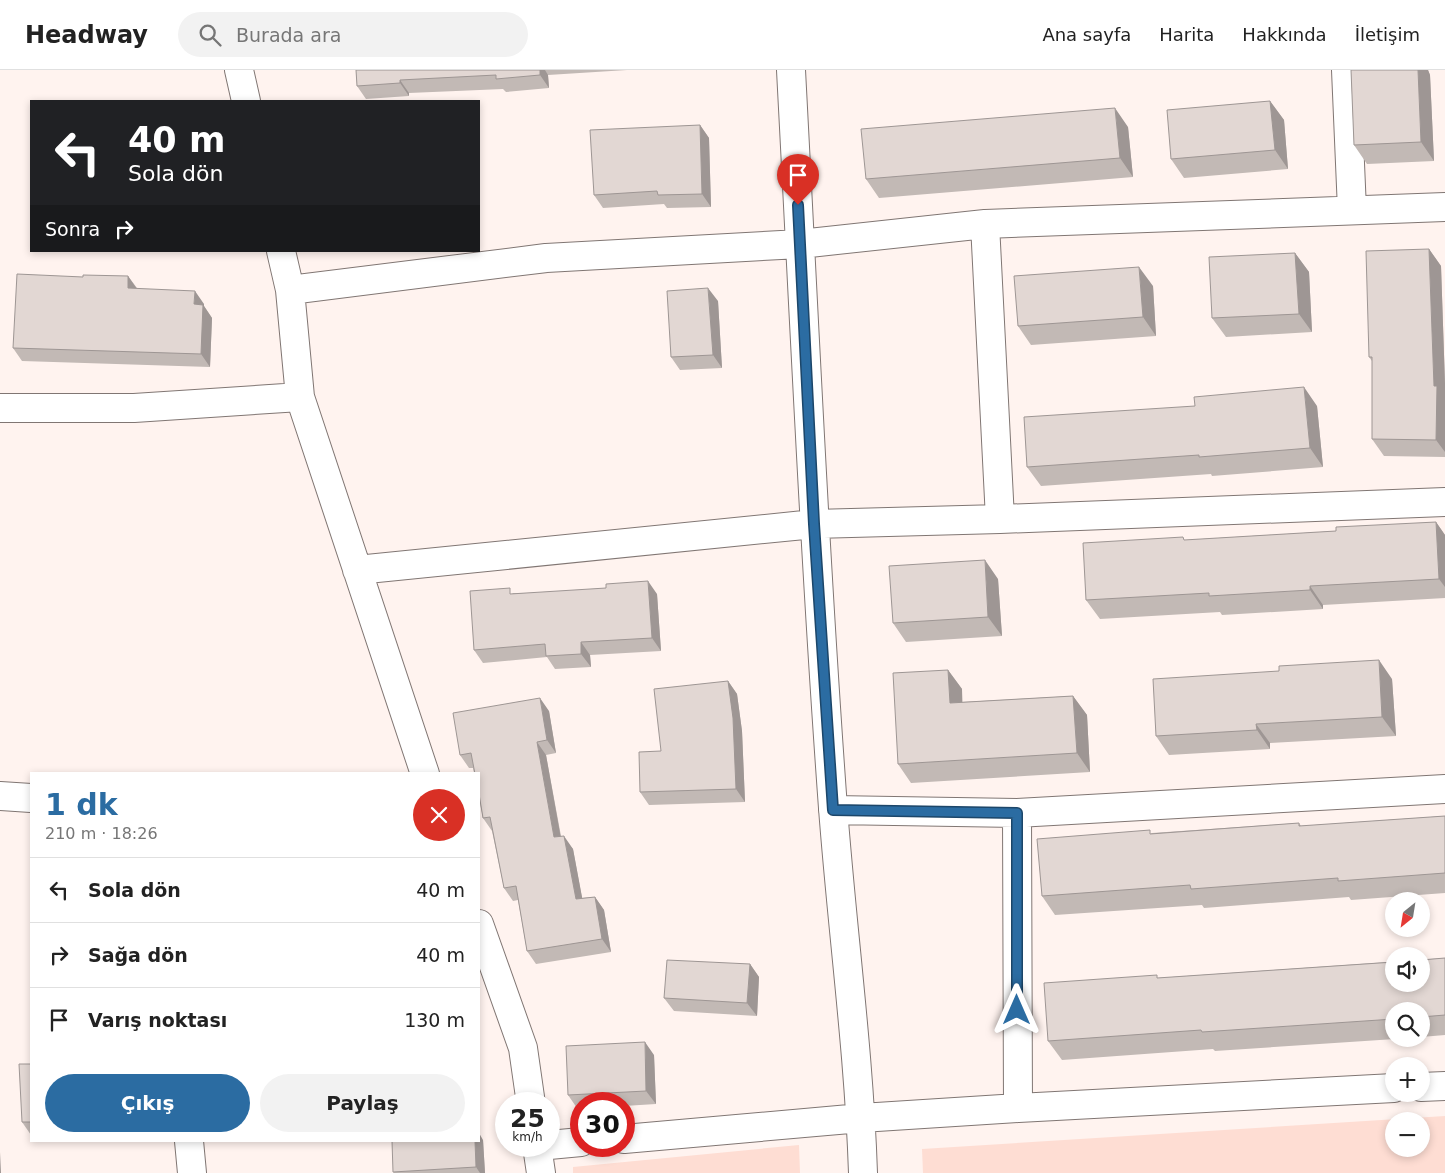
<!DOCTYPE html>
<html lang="tr">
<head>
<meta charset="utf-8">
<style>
	body { margin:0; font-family:"DejaVu Sans",sans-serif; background:#f2f2f2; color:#222; height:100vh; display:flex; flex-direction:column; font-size:19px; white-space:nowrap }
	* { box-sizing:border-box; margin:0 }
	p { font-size:16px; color:#767676 }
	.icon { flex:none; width:28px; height:28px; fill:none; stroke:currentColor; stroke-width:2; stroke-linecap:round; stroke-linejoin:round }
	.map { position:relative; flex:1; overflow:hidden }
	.drawer { position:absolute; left:30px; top:702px; width:450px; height:370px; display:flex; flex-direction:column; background:#fff; border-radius:0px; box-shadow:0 2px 8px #0003 }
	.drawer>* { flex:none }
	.banner { position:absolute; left:30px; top:30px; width:450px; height:152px; border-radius:0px; box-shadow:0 2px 8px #0003; background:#202124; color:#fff; overflow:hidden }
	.needle { width:32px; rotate:210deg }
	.tools { position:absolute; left:1385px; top:822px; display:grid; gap:10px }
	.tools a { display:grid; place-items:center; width:45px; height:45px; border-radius:50%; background:#fff; box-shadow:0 2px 8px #0003; font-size:25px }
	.speed { position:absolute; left:495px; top:1022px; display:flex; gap:10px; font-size:25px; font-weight:700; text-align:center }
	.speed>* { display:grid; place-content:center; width:65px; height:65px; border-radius:50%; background:#fff; box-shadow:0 2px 8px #0003; line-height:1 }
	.speed small { font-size:12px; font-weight:400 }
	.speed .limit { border:8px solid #d22; background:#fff; color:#111 }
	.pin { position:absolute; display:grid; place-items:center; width:42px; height:42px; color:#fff; margin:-51px -21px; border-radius:50% 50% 50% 0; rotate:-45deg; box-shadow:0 0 5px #0007 }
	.pin .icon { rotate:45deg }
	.me { position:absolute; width:55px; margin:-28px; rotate:0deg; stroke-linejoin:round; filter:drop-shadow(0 0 4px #0008) }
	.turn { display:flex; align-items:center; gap:18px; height:105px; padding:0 15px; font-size:22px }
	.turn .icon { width:65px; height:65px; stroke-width:2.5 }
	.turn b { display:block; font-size:35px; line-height:42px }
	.then { display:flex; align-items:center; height:48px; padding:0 15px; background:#0003; gap:10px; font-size:19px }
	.round { display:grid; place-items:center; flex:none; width:52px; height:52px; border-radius:26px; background:#f2f2f2 }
	.head { display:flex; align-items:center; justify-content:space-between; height:85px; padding:0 15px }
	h1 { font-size:30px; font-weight:700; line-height:38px; color:#2b6ca2 }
	.primary-button { display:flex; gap:10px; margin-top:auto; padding:10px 15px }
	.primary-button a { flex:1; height:58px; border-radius:30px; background:#2b6ca2; color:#fff; font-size:20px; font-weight:700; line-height:58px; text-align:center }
	.primary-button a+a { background:#f2f2f2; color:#222 }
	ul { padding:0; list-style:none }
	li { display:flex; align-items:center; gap:15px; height:65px; padding:0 15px; border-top:1px solid #e0e0e0 }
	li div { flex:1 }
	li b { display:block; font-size:19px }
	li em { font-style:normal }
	header { display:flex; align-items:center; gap:30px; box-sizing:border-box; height:70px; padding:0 25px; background:#fff; border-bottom:1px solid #e0e0e0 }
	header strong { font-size:24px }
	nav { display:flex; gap:28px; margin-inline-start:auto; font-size:18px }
	.search { width:350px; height:45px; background:#f2f2f2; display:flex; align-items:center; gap:12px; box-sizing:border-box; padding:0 18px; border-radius:28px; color:#767676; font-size:19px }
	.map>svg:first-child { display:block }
	.green { fill:#feddd3; fill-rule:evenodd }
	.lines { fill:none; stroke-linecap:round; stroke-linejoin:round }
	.minor-casing { stroke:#807673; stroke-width:30 }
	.minor { stroke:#fff; stroke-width:28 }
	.wall { fill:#c2b9b5 }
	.shaded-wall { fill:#9e9694 }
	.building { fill:#e2d7d3; stroke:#9e9694 }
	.route-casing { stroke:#1c4669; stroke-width:12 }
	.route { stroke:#2b6ca2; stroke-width:9 }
</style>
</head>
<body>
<header>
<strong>Headway</strong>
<div class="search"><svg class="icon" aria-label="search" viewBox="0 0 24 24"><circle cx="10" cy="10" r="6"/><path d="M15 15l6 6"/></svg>Burada ara</div>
<nav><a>Ana sayfa</a><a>Harita</a><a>Hakkında</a><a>İletişim</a></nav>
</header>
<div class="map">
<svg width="1445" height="1103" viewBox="0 0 1445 1103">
	<rect width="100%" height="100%" fill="#fff3ef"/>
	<path class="green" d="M1445,1046V1103H923L922,1079ZM1394,1051H1421V1079H1394Z
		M799,1075L800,1103H573V1097Z"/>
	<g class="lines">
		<g class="minor-casing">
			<path id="minor" d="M239,0L246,31
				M791,0C804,246 815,492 833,738C842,859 859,981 863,1103
				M1346,0L1352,140
				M985,154L1000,449
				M281,181L290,220L300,327L425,704
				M290,220L546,188L800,174L985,154L1445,137
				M0,338H134L300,327
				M357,500L814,454L1000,449L1445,432
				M0,726L31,728
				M833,740L1017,743L1445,719
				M1017,743L1018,1038
				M479,854L523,978L531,1034
				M1421,1017L1445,1016
				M624,1069L861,1048L1018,1038L1394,1018
				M189,1071L192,1103
				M549,1075L581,1072
				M537,1076L541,1103"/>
		</g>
		<use href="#minor" class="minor"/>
	</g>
	<path class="wall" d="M356,0H627L548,5L549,18L506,22L503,19L409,23V26L366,29L357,16Z
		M1351,0H1428L1430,5L1434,91L1367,94L1354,75Z
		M1270,31L1284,50L1288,99L1184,108L1171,89Z
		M700,55L709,68L711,137L667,138L664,134L603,138L594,125Z
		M1128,57L1133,107L879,128L866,109Z
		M1429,179L1441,196L1445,314V387L1384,386L1372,369V291L1369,287Z
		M1295,183L1309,202L1312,262L1226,267L1212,248Z
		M128,206L137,218L204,234V236L212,248L210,297L22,291L13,278L83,207Z
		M1153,216L1156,266L1031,275L1018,256Z
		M718,231L722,298L680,300L671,287Z
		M1317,336L1323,397L1212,406L1211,404L1041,416L1027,397Z
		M1436,452L1445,465V528L1323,535V539L1222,545L1220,542L1100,549L1086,530L1186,470L1336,461Z
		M998,509L1002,566L906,572L893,553Z
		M513,523L657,524L661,581L590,585L591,597L555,599L547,587L483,593L474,580Z
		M948,600L962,619V632L1073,626L1087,645L1090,702L911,713L898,694Z
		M1392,609L1396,666L1270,673V679L1169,685L1156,666Z
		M728,611L737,624L742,661L745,732L649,735L640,722L661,681Z
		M549,641L556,683L546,685L561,766L573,779L582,828L595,827L604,840L611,882L536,894L527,881L518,830L513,831L504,818L492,761L483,748L473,698H469L460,685Z
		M1445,746V823L1351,830L1349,827L1204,838L1202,835L1055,845L1042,826L1152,763L1299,753L1301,756Z
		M1445,888V965L1421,967V941H1394V969H1395L1215,981L1213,979L1062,990L1048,971L1158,908Z
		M750,894L759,907L757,946L674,941L664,928Z
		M654,985L656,1034L624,1036V1034H581V1038H577L568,1025Z
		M31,994V1065L22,1052Z
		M483,1070L485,1103H394L393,1102Z"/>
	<path class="shaded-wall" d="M540,0H545L548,5L549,18L540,5Z
		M1418,0H1428L1430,5L1434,91L1421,72Z
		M400,10L409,23V26L400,13Z
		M1270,31L1284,50L1288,99L1275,80Z
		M1115,38L1128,57L1133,107L1120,88Z
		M700,55L709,68L711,137L702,124Z
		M1429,179L1441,196L1445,314V382L1436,370L1434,316Z
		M1295,183L1309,202L1312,262L1299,244Z
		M1139,197L1153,216L1156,266L1143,247Z
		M128,206L137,219L128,218Z
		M708,218L718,231L722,298L713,285Z
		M195,221L204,234V236L212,248L210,297L201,284L194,234Z
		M1304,317L1317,336L1323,397L1310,378Z
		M1436,452L1445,465V517L1439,509Z
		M985,490L998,509L1002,566L988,547Z
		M648,511L657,524L661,581L652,568Z
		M1310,516L1323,535V539L1310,520Z
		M581,572L590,585L591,597L581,584Z
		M1379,590L1392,609L1396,666L1382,647Z
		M948,600L962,619L963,652L950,633Z
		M728,611L737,624L742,661L745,732L736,719Z
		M1073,626L1087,645L1090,702L1077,683Z
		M540,628L549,641L556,683L547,670Z
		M1256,654L1270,673V679L1257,660Z
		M537,672L546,685L563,780L554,767Z
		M564,766L573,779L585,843L576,829Z
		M595,827L604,840L611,882L602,869Z
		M750,894L759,907L757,946L747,933Z
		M645,972L654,985L656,1034L646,1021Z
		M479,1063L483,1070L485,1103H480L476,1097L475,1071H479Z
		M0,1081V1082L1,1103H0Z"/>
	<path class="building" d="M356,0H540V5L496,9V5L400,10V13L357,16Z
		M1351,0H1418L1421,72L1354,75Z
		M1270,31L1275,80L1171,89L1167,40Z
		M1115,38L1120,88L866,109L861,59Z
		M700,55L702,124L658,125L657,121L594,125L590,60Z
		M1429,179L1434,316H1437L1436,370L1372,369V287H1369L1366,181Z
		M1295,183L1299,244L1212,248L1209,187Z
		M1139,197L1143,247L1018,256L1014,206Z
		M17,204L83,207V205L128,206V218L195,221L194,234L203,235L201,284L13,278Z
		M708,218L713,285L671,287L667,221Z
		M1304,317L1310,378L1199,387V385L1027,397L1024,347L1195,336L1194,327Z
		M1436,452L1439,509L1310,516V520L1209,526V523L1086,530L1083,473L1183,467L1184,470L1336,461V457Z
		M985,490L988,547L893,553L889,496Z
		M648,511L652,568L581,572V584L546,586L545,574L474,580L470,521L510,518V524L606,518V514Z
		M1379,590L1382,647L1256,654L1257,660L1156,666L1153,609L1279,601V596Z
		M948,600L950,633L1073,626L1077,683L898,694L893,603Z
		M728,611L733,648L736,719L640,722L639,682L661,681L654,619Z
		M540,628L547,670L537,672L554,767L564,766L576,829L595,827L602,869L527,881L516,816L504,818L490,747L483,748L479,724V704H475L471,683L460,685L453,643Z
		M1445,746V803L1338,811V808L1191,819L1190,815L1042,826L1037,769L1150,760V764L1299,753V756Z
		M1445,888V945L1421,947V941H1394V949L1202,962L1201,960L1048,971L1044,913L1157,905V908L1394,892V914H1421V890Z
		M667,890L750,894L747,933L664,928Z
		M645,972L646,1021L568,1025L566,976Z
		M19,994H31V1052H22Z
		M392,1071H475L476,1097L393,1102Z"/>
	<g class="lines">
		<g class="route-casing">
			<path id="route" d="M798,135L814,454L833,740L1017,743V940"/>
		</g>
		<use href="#route" class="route"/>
	</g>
</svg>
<div class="tools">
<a><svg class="needle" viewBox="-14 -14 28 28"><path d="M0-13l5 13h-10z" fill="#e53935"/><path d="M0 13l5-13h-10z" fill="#767676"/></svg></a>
<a><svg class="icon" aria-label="sound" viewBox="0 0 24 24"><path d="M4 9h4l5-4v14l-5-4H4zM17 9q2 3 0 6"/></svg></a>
<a><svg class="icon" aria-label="search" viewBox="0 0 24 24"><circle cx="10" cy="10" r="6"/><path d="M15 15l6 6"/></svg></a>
<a>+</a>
<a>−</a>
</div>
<div class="speed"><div>25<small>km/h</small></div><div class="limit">30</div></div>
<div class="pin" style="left:798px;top:135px;background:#d93025"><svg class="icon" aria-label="arrive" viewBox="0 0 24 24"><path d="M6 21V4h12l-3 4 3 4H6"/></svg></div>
<svg class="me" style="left:1017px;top:940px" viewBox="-20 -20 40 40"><path d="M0-17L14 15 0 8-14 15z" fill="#2b6ca2" stroke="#fff" stroke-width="4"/></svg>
<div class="banner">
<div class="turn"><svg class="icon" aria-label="left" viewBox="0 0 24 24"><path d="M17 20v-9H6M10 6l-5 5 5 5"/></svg><div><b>40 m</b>Sola dön</div></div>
<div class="then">Sonra<svg class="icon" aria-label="right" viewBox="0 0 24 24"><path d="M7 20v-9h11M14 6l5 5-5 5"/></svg></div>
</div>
<section class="drawer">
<div class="head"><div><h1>1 dk</h1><p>210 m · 18:26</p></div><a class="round" style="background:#d93025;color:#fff"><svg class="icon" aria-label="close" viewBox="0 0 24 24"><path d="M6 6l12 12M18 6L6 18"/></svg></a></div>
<ul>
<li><svg class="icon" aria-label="left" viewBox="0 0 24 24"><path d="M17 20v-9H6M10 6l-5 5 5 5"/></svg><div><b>Sola dön</b></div><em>40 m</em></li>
<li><svg class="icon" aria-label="right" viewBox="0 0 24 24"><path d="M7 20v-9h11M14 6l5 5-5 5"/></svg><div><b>Sağa dön</b></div><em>40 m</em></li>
<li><svg class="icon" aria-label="arrive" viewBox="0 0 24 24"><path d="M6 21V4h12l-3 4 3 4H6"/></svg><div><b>Varış noktası</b></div><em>130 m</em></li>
</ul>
<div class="primary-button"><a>Çıkış</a><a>Paylaş</a></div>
</section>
</div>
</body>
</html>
